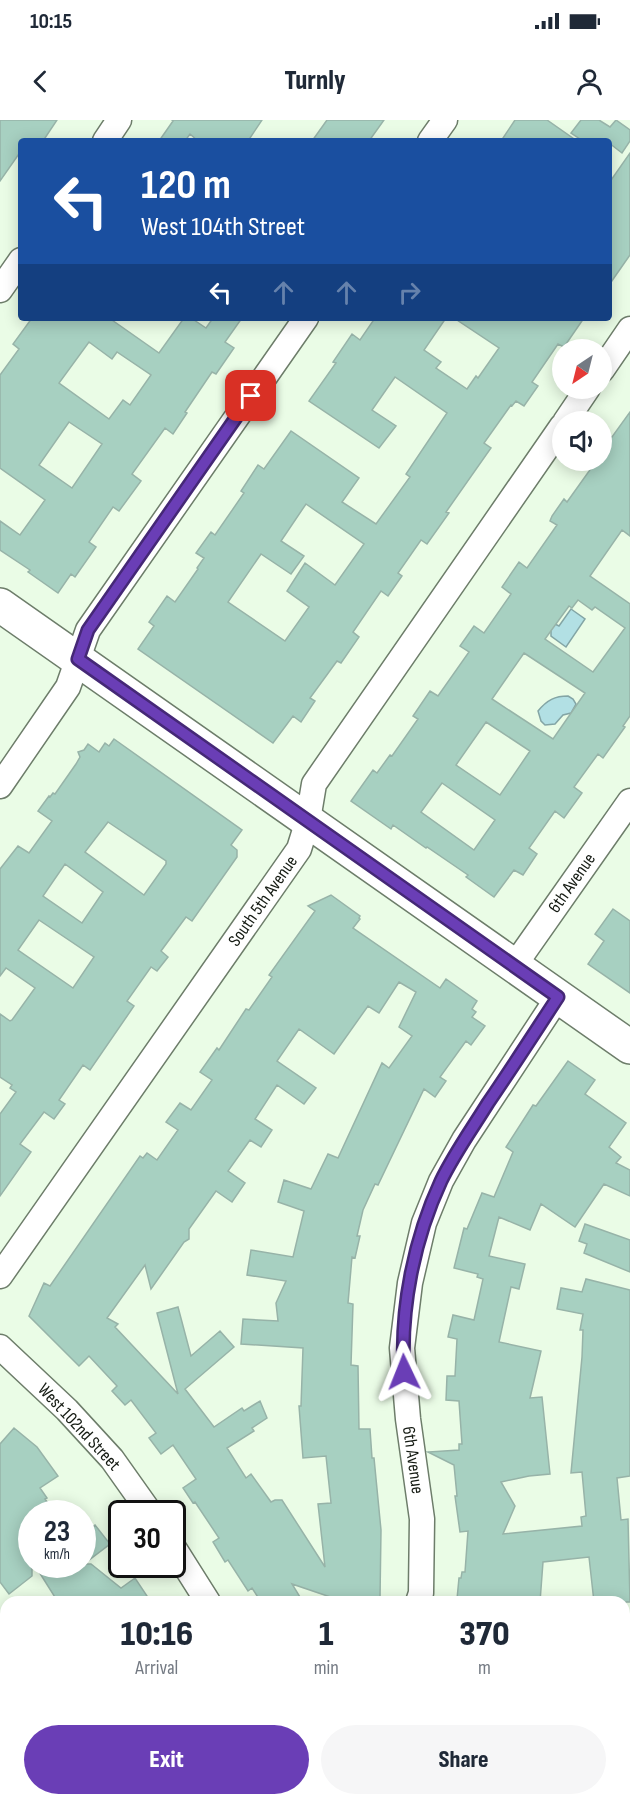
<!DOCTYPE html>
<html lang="en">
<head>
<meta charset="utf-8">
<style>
	body { margin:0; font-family:"Sofia Sans Condensed",sans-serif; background:#f6f6f7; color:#1f2937; height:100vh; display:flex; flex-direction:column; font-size:22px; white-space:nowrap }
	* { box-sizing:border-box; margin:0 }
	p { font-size:20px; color:#747a83 }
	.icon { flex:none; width:33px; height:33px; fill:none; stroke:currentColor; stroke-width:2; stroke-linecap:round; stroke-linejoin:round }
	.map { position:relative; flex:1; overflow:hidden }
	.drawer { position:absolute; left:0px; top:1476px; width:630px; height:210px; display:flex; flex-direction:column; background:#fff; border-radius:18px 18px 0 0; box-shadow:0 3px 15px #0003 }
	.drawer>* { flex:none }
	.guide { position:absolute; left:18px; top:18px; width:594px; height:183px; border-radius:6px; box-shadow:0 3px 15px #0003; background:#1a4fa0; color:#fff; overflow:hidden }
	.needle { width:39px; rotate:215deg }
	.controls { position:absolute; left:552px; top:219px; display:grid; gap:12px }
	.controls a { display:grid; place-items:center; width:60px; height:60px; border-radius:50%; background:#fff; box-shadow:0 3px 15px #0003; font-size:30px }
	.speed { position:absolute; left:18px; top:1380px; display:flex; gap:12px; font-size:30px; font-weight:700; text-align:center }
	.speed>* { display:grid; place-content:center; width:78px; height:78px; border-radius:50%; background:#fff; box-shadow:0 3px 15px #0003; line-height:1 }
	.speed small { font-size:15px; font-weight:400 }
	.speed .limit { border:3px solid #111; border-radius:9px; background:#fff; color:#111 }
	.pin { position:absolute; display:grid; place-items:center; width:51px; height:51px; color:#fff; margin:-26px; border-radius:12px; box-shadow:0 3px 9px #0006 }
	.me { position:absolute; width:66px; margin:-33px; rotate:358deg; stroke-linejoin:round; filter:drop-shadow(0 0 4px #0008) }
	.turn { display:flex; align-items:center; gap:21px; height:126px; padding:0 24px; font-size:27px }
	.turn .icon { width:78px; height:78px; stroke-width:2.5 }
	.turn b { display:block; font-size:42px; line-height:51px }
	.lanes { display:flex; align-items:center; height:57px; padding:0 24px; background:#0003; justify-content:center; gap:30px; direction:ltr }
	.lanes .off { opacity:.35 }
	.eta { display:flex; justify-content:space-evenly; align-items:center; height:102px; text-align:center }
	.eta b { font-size:36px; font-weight:800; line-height:42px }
	.cta { display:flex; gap:12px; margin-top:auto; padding:12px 24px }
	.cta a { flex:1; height:69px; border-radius:36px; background:#6a3eb6; color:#fff; font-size:24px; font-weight:800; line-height:69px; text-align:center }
	.cta a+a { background:#f6f6f7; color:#1f2937 }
	.status { display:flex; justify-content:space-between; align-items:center; height:42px; padding:0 30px; background:#fff; direction:ltr }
	.status svg { height:16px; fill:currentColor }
	header { display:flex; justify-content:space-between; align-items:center; height:78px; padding:0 24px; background:#fff; font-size:27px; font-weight:800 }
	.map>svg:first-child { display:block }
	.water { fill:#b2e0e4; stroke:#83a5a5; stroke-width:1.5 }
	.building { fill:#a7d0c1; stroke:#97b3a8; stroke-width:1.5; fill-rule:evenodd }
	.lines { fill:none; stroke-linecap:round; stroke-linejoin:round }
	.street-casing { stroke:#6d7d6a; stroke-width:27 }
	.secondary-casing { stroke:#6d7d6a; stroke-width:36 }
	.street { stroke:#fff; stroke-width:24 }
	.secondary { stroke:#fff; stroke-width:33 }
	.route-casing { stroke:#452876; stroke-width:15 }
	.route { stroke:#6a3eb6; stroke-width:10 }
	.labels { text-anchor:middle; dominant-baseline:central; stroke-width:4.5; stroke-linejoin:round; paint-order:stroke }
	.street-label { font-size:18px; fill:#141a12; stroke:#fff }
</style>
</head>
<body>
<div class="status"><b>10:15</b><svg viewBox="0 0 49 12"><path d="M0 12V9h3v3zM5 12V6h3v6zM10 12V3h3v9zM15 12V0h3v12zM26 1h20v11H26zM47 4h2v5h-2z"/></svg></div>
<header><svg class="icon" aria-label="back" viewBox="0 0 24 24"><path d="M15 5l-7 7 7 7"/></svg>Turnly<svg class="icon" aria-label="person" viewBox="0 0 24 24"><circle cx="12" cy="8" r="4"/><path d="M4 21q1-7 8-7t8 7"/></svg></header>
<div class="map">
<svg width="630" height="1686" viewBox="0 0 630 1686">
	<rect width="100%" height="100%" fill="#eafce6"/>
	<path class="water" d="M571,489L585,499L566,527L551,516V508L555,504L559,506Z
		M568,576L573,579L576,584L571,593L563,595L555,604L545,605L541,601L538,591C547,580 555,576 568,576Z
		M0,1583L6,1587V1613L0,1608Z"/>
	<path class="building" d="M0,0H57L43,21H21V31L0,61Z
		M172,0H262L248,21H198L190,14L185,21H159L173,1Z
		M327,0H384L369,21H312Z
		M515,0H547L577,21H501Z
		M581,0H599L610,7L616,0L630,10V21L622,33L609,23V21H583L571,13Z
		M630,33V135L609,165V63Z
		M32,198H109L159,233L184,198H191L206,208L213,198H242L225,222L234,228L216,254L212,252L185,292L187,293L173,314L165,308L132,354L141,361L119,391L113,387L89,422L96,427L75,457L71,454L58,473L28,452L30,450L0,430V401L20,415L45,380L0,348V255L19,229L13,224ZM89,222L112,239L117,232L151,255L130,285L123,280L109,299L59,263ZM69,302L102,324L72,368L39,345Z
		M375,198H446L424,230L441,242L436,248L467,269L476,256L478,258L499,228L454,198H584L564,227L558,224L532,262L538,266L524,286L516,281L512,286L511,285L484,323L491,328L446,392L449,393L427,424L421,420L398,453L402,456L388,476L381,471L353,512L359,517L341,543L337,541L310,578L315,581L301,602L293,596L273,623L138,529L154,506L149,502L167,476L175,482L198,449L197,448L204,438L196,433L211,412L215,415L244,373L241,371L258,345L264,349L291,311L359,358L342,382L376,404L410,357L406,354L447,293L395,257L372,290L396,306L379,328L309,281L336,243L333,242L352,214L360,220ZM306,384L364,424L335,465L305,443L287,471L309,487L285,521L228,482L261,434L291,454L304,436L281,421Z
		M630,292V416L622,410L590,456L630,484V596L623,606L625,607L603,638L598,634L574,667L582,673L564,698L555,691L529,728L537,734L523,755L514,750L494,777L466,757L468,755L427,727L426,728L393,705L391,709L351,681L373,650L377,653L390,635L392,636L418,599L413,596L430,571L438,576L469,532L460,526L474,506L484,513L511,474L502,467L519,442L527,448L557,405L550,401L552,396L564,379L567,382L597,340H602V325L609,315L612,317ZM578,480L592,490L595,487L625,508L593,552L545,519L569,486L572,488ZM524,533L585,573L553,619L492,579ZM486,602L530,631L500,675L456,645ZM442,663L495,700L474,730L421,692Z
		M114,619L242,710L231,725L237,730V737L192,801L186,797L161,831L168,837L157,851L151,847L127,881L134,886L90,950L83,945L59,980L65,984L54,999L44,992L20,1024L31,1032L0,1076V994L16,972L10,968L12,965L0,957V894L10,901L12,900L35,868L6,848L0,856V749L18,726L29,733L52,701L38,691L49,676L50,677L53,673L55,674L76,644L80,637L78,632L84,630L88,624L99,632L105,623L109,626ZM108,702L166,741V744L144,775L85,732ZM65,744L103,772L82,803L43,776ZM39,800L94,837L73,868L18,830Z
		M331,775L360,796L359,798L360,799L353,808L440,868L446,859L477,881L472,889L476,892L472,897L485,906L471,925L466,921L440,957L446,961L435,977L424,969L378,1065L375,1064L363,1090L357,1116H360L355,1138L352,1137L348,1183L353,1184L351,1245L358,1246L359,1309H370L372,1338H374L381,1410L380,1478L346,1477L348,1482H345L292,1464L303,1482H261L252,1468L248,1471L228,1440L225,1442L213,1422L219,1418L195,1382L193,1383L183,1368L196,1359L173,1325L161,1334L149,1318L156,1313L131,1280L125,1285L112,1271L117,1266L89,1236L79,1246L29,1196L44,1163L50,1166L140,1036L143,1038L147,1033L157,1040L178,1010L166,1002L180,983L191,990L212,960L200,952L217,928L219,930L246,889L249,890L272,857L269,855L315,791L308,786ZM399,862L416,872L399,907L412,916L389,948L382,943L338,1038L328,1034L311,1069L284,1060L278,1082L304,1091L293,1137L251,1130L247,1155L286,1161L276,1183L278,1201L243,1199L241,1224L303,1228L301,1286H299L303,1338L326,1336L331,1383L318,1384L325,1447L282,1380H275L271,1382L251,1354L246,1358L227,1328L254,1311L252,1308L267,1298L260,1281L244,1291L242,1288L214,1307L185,1269L234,1227L220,1211L191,1236L178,1187L157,1193L178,1274L115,1207L118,1204L107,1198L145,1145L151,1169L184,1122L189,1119V1109L216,1071L232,1082L245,1063L228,1051L250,1020L261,1027L272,1010L255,999L277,965L304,984L316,968L277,941L299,909L334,934L368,886L379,893Z
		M613,789L630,801V873L588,844L604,821L595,814Z
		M568,941L595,960L585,974L626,1003L609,1027L621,1037L616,1043L630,1050V1076L604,1064L575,1107L541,1084L530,1110L499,1097L489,1136L525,1144L519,1169L511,1167L499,1222L541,1231L530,1278L542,1277L550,1354L529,1356L501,1362L515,1386L503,1414L582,1406L581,1397L586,1396L582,1352L571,1353L582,1237L583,1210H580L583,1194L557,1189L561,1168L582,1172L586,1159L630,1170V1356L617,1358L621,1400L628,1399L630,1482H594L589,1437L543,1442L540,1482L457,1479L459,1458H461L462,1452H465L468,1411L460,1412L455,1376H457L454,1345L428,1332L459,1330V1324H462L459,1281L446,1280L447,1256H455L457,1219L448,1217L453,1195L474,1200L483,1159L477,1157L478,1154L454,1148L464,1108L467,1109L482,1073L494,1077L513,1032L506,1027L533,985L536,986Z
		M585,1104L630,1120V1152L584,1133L587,1124L579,1121Z
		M14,1308L37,1327L58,1356L40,1368L47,1378L45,1379L56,1394H32V1456L9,1474L0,1462V1324Z
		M95,1405L110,1424L84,1444H91L121,1468L135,1458L151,1482H58L34,1444H82V1415Z"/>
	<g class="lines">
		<g class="street-casing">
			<path id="street" d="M105,21L119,0
				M430,21L445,0
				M0,170L21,140
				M602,250L630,209
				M565,302L588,268
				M0,666L68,567L88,510L306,198
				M514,846L630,681
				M0,1156L299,729L308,700L314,664L562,306
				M0,1227L67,1290L112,1339L151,1394
				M172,1425L208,1482
				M418,1482L421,1473L422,1399L408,1299L402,1228L410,1163L424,1103L441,1061L464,1020L558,877
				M346,1680L352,1686"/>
		</g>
		<g class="secondary-casing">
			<path id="secondary" d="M0,485L630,927"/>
		</g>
		<use href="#street" class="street"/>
		<use href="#secondary" class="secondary"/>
	</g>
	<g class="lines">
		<g class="route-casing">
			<path id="route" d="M251,276L88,510L78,539L558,877C535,912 512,948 488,983C472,1009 454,1034 441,1061C414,1119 400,1189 404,1252"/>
		</g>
		<use href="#route" class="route"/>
	</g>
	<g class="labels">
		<g class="street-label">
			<text transform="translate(572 763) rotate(-55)">6th Avenue</text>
			<text transform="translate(263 781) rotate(-55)">South 5th Avenue</text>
			<text transform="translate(79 1307) rotate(47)">West 102nd Street</text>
			<text transform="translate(413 1340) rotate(82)">6th Avenue</text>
		</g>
	</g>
</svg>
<div class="controls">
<a><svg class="needle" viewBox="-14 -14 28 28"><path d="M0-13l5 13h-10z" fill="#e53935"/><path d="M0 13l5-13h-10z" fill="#747a83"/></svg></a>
<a><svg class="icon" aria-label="sound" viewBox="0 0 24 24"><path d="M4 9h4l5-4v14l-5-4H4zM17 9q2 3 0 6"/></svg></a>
</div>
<div class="speed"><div>23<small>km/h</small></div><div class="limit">30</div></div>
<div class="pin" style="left:251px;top:276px;background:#d93025"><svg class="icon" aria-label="arrive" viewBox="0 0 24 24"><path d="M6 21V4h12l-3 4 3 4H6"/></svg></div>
<svg class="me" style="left:404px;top:1252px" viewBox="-20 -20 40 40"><path d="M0-17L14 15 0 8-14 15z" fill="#6a3eb6" stroke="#fff" stroke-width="4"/></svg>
<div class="guide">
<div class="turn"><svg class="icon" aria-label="left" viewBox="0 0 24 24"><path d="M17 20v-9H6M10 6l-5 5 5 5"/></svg><div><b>120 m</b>West 104th Street</div></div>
<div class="lanes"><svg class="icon" aria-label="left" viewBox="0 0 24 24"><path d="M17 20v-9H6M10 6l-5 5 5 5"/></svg><svg class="icon off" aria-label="ahead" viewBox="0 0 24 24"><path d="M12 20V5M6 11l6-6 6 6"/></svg><svg class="icon off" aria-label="ahead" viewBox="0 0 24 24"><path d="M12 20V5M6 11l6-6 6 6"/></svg><svg class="icon off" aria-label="right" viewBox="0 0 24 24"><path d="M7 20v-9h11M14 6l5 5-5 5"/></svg></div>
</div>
<section class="drawer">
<div class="eta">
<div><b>10:16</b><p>Arrival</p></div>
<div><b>1</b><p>min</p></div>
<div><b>370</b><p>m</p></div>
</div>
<div class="cta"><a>Exit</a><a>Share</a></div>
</section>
</div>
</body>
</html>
